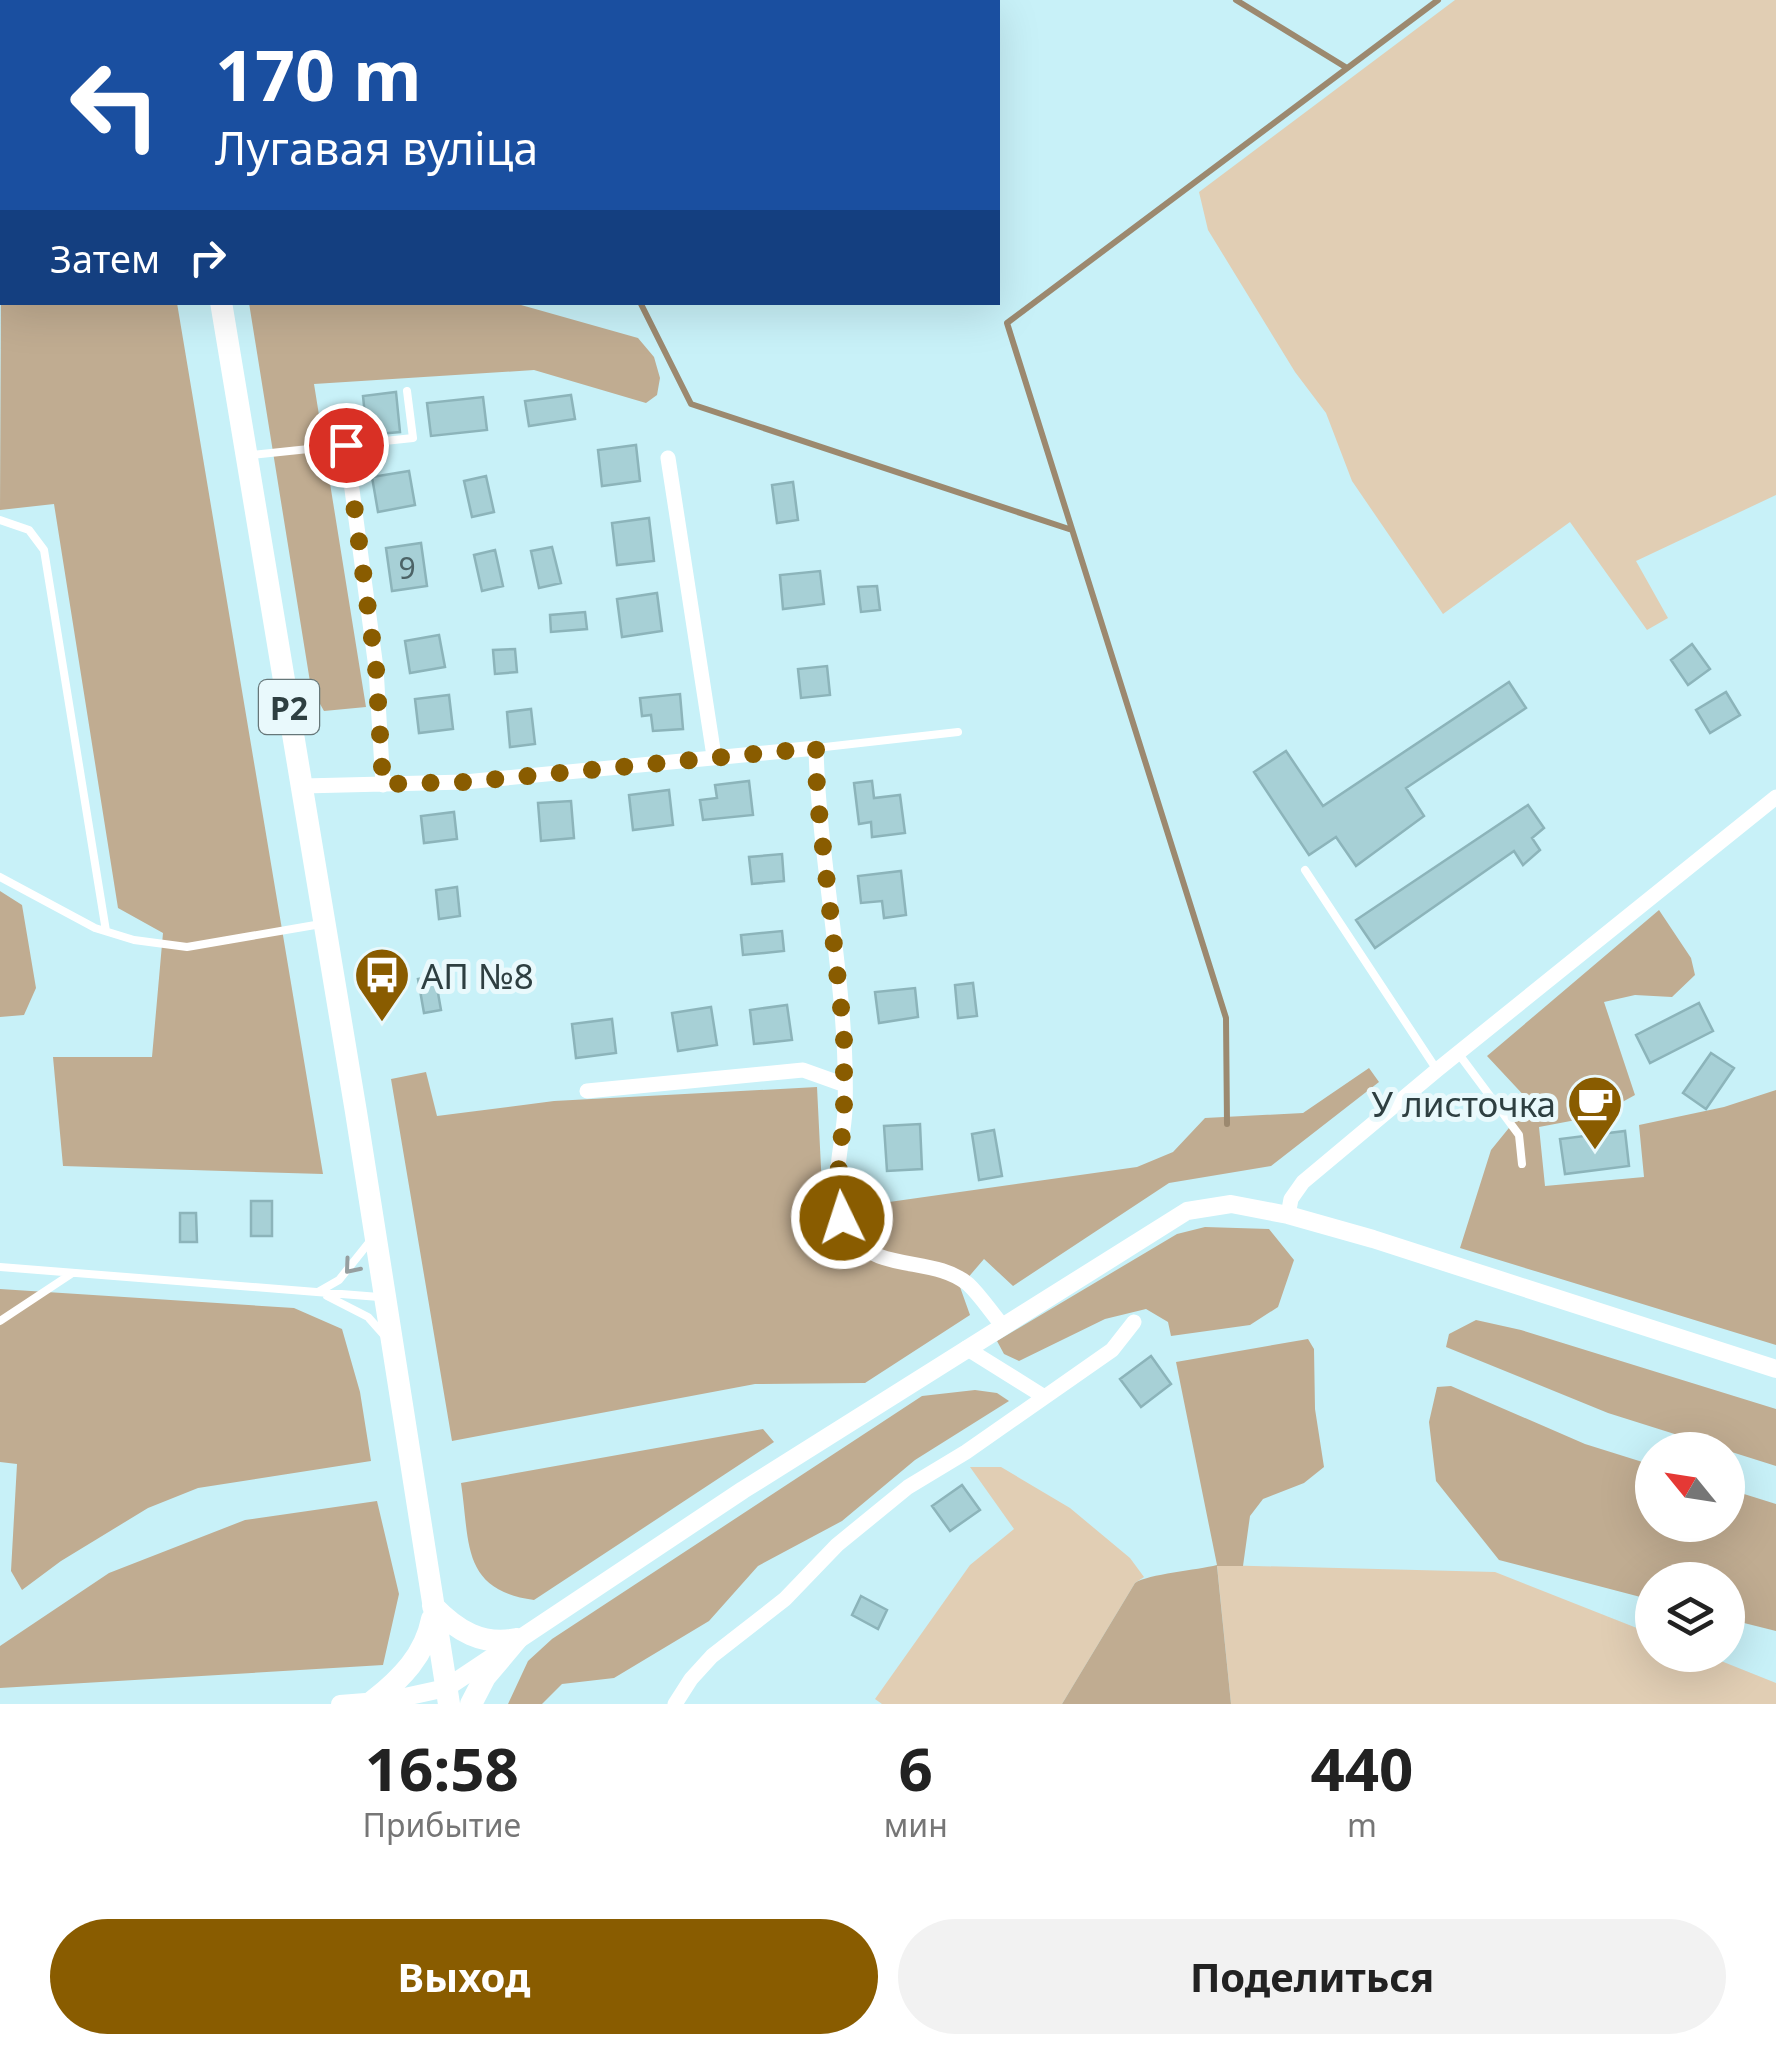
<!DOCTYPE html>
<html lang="ru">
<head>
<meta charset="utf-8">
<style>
	body { margin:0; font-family:"Noto Sans",sans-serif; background:#f2f2f2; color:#222; height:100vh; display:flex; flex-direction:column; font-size:38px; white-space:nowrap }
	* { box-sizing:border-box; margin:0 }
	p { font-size:32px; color:#767676 }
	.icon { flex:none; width:55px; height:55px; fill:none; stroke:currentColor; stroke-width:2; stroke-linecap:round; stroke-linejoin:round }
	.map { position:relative; height:1704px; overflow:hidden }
	.drawer { display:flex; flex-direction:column; background:#fff; flex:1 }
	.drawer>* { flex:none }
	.hud { position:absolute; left:0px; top:0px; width:1000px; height:305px; box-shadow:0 10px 40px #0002; background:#1a4fa0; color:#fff; overflow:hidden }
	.needle { width:65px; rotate:300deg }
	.buttons { position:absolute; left:1635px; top:1432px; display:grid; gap:20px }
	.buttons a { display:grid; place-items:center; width:110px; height:110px; border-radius:50%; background:#fff; box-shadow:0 10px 40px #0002; font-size:50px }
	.pin { position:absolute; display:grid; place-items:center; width:85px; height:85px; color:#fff; margin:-42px; border:5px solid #fff; border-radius:50%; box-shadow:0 2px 10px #0007 }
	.me { position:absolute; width:110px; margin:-55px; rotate:356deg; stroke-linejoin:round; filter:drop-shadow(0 0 8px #0008) }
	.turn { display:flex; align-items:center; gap:35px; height:210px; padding:0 50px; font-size:45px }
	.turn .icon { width:130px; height:130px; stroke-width:2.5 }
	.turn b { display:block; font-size:70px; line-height:85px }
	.then { display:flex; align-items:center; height:95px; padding:0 50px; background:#0003; gap:20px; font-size:38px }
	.eta { display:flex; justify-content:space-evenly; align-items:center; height:170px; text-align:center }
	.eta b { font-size:60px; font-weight:700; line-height:70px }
	.cta { display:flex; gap:20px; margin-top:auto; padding:20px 50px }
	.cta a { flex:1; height:115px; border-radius:60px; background:#895c00; color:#fff; font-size:40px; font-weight:700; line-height:115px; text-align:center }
	.cta a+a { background:#f2f2f2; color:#222 }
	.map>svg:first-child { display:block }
	.green { fill:#e1ceb4 }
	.forest { fill:#c0ac91 }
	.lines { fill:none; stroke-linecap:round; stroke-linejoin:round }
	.stream { stroke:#9c896f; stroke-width:6 }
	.building { fill:#a7d0d6; stroke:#8cb4ba; stroke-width:2.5 }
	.service { stroke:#fff; stroke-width:8 }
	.minor { stroke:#fff; stroke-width:15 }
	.tertiary { stroke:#fff; stroke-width:18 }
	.primary { stroke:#fff; stroke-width:22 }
	.oneway { stroke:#969fa0 }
	.route { stroke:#895c00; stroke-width:18; stroke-dasharray:0 32.4 }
	.labels { text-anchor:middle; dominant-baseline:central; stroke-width:10; stroke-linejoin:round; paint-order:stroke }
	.number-label { font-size:30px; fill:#4c6366 }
	.shield { fill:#e9f9fc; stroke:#667779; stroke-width:2.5 }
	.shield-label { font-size:32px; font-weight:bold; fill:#2e3f41 }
	.poi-label { font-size:35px; fill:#2e3f41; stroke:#e9f9fc; text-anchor:start }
</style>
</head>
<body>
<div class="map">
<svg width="1776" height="1704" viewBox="0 0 1776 1704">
	<rect width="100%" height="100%" fill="#c8f1f8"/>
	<path class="green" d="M0,0H127V2H2L0,60Z
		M1455,0H1776V495L1636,561L1668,618L1647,630L1570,522L1443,614L1352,481L1326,413L1295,372L1208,230L1199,192Z
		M970,1467H1001L1070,1508L1130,1558L1144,1577L1135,1583L1062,1704H882L875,1699L970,1565L1014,1529Z
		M1217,1565L1495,1572L1652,1634V1655H1706L1776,1683V1704H1231Z"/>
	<path class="forest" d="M2,59V302L177,303L323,1174L63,1166L53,1057H152L163,933L118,908L54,504L0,510Z
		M249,303H514L638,338L654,357L660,378L657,395L646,403L534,370L314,384L366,707L324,711L311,688Z
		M0,891L22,905L36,988L24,1015L0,1017Z
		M1659,910L1691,958L1695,975L1672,997L1635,995L1604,1002L1635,1095L1597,1116L1539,1127L1545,1186L1644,1177L1639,1125L1724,1107L1776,1090V1345L1460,1248L1491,1150L1530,1102L1487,1056Z
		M1369,1068L1379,1082L1271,1166L1169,1183L1013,1286L984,1259L960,1287L970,1315L865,1383L755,1384L452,1441L391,1079L426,1072L437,1116L554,1101L817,1087L823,1208L875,1204L1137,1167L1173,1152L1205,1118L1303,1113Z
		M1205,1227L1269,1229L1294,1260L1278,1307L1250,1325L1171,1336L1168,1322L1146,1309L1105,1319L1019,1361L1004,1354L997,1341L1177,1234Z
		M0,1289L294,1308L342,1329L360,1392L371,1461L198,1488L148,1508L61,1561L22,1590L11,1571L17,1464L0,1462Z
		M1476,1320L1521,1330L1776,1409V1466L1608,1413L1446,1347L1449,1334Z
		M1308,1339L1314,1349L1315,1409L1324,1467L1304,1483L1263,1499L1250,1516L1243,1566H1217L1231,1704H1062L1135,1583C1148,1574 1198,1570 1217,1565L1176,1362Z
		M1451,1386L1585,1444L1652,1465V1525H1728V1489L1776,1504V1631L1728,1619V1580H1652V1600L1499,1560L1436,1481L1429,1422L1437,1387Z
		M975,1390L997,1393L1009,1401L915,1460L842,1521L758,1566L709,1621L614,1678L562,1684L542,1704H508L528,1661L552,1639L922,1396Z
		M763,1429L774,1442L534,1600C461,1590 470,1543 461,1483Z
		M377,1501L399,1594L383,1665L0,1688V1646L109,1573L245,1520Z"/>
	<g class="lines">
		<path class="stream" d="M487,0L488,2
			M1236,0L1347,68
			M640,302L691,404L1072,530
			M1227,1124L1226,1018L1007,323L1438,0"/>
	</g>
	<path class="building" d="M396,392L400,432L367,435L363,396Z
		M571,395L575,419L529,426L525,401Z
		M483,397L487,430L431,436L427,403Z
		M636,445L640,481L602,486L598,450Z
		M409,471L415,505L378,512L372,477Z
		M486,476L494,512L472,517L464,481Z
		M793,482L798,520L777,523L772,485Z
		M649,518L654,561L617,565L612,523Z
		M421,543L427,586L392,591L386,548Z
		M552,547L561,583L539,588L531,551Z
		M495,550L503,586L482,591L474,555Z
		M820,571L824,604L783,609L780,575Z
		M877,586L880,610L861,612L858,587Z
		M657,593L662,631L622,637L617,599Z
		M585,612L587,629L551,632L550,615Z
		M439,635L445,667L410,673L405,641Z
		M1692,644L1710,669L1688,685L1671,660Z
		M515,649L517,672L495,674L493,650Z
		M827,666L830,695L801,698L798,669Z
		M1509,682L1526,708L1406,788L1424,816L1356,866L1336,837L1309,855L1254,772L1286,751L1323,806Z
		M1726,692L1740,715L1710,733L1696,710Z
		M680,694L683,729L653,731L651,715L642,716L640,698Z
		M449,695L453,729L419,733L415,699Z
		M531,709L535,744L510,747L507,712Z
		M749,781L753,815L703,820L700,800L717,798L715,785Z
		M872,781L874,798L900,795L905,833L872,837L871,822L859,824L854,783Z
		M669,790L673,825L633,830L629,795Z
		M571,801L574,838L541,841L538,803Z
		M1528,805L1544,828L1532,838L1540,850L1523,865L1514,851L1375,948L1356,920Z
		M454,812L457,839L424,843L421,816Z
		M782,854L784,881L752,884L749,857Z
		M901,871L906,915L884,918L882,901L861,903L858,876Z
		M457,887L460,916L439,919L436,890Z
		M782,931L784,951L743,955L741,935Z
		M435,976L441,1010L424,1013L418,979Z
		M973,983L977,1016L958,1018L955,985Z
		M915,988L918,1017L879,1023L875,992Z
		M1699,1003L1713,1031L1650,1063L1636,1035Z
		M787,1005L792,1040L754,1044L750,1010Z
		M711,1007L717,1045L678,1051L672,1013Z
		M612,1019L616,1053L576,1058L572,1024Z
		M1711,1053L1734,1068L1706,1109L1683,1093Z
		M920,1124L922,1169L887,1171L884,1126Z
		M994,1130L1002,1176L979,1180L972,1134Z
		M1625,1131L1629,1166L1565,1174L1560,1139Z
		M251,1201H272V1236H251Z
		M180,1213H196L197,1242H180Z
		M1151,1356L1171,1384L1141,1407L1120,1379Z
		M962,1485L980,1510L950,1531L932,1506Z
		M861,1596L887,1610L878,1629L852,1615Z"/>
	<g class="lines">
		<path class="service" d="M251,455L413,438L407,391
			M0,520L29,530L44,550L106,931
			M816,748L958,732
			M1305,870L1437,1070
			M0,877L95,928L134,940L187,947L321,924
			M1458,1053L1519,1135L1522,1164
			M0,1267L379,1297
			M318,1292L339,1280L371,1240
			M327,1296L368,1317L384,1335
			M0,1321L71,1274"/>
		<path class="minor" d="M346,445L376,668L383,785
			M668,458L714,756
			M303,786L465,782L816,748C819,869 849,989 845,1110C843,1150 824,1201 851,1236C880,1273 934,1256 968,1284C980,1295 991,1312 1002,1325
			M587,1091L803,1070L845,1085
			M1288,1215L1291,1199L1303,1182L1437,1070L1776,797
			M966,1348L1043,1396
			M675,1704L691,1679L712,1656L785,1599L837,1545L908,1487L966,1452L1112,1350L1134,1322"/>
		<path class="tertiary" d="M340,1704L391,1700L446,1688L743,1490L1187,1211L1231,1204L1288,1215L1373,1239L1776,1369"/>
		<path class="primary" d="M170,0L171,2
			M221,302L356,1112L449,1704
			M433,1606C457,1631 482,1646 517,1639
			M373,1701C401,1679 425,1655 432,1619
			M471,1704L485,1677L517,1639"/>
	</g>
	<defs><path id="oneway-chevron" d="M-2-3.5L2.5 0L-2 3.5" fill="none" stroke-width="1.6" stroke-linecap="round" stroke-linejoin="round" transform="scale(2.5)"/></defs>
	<use class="oneway" href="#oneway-chevron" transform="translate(351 1267) rotate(130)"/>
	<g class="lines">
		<path class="route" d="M346,445L376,668L383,784L466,782L816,748L817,794L844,1034V1112L837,1188L842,1218"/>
	</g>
	<defs>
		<g id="bus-pin" transform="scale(2.875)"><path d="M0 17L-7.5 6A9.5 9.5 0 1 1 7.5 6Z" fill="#895c00" stroke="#e9f9fc"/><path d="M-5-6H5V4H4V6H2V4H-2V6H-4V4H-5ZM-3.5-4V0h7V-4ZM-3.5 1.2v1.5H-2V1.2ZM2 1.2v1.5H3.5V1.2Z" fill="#fff"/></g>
		<g id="cafe-pin" transform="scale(2.875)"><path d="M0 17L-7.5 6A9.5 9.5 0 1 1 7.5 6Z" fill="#895c00" stroke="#e9f9fc"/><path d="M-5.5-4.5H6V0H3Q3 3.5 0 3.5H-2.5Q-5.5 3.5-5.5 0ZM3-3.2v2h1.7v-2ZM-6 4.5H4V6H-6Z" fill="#fff"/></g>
	</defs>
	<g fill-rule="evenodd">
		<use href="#bus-pin" x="382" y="975"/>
		<use href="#cafe-pin" x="1595" y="1103"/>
	</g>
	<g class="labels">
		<g class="number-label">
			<text x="407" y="567">9</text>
		</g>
		<rect class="shield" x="259" y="680" width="60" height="54" rx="8"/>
		<g class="shield-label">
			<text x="289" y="707">Р2</text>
		</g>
		<g class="poi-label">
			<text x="421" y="975">АП №8</text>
			<text x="1556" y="1103" text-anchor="end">У листочка</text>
		</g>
	</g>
</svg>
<div class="buttons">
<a><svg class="needle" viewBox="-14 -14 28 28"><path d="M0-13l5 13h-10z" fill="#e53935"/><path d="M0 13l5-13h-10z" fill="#767676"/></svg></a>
<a><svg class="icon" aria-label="layers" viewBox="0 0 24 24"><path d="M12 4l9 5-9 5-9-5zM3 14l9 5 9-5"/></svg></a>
</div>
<div class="pin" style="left:346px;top:445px;background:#d93025"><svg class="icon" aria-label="arrive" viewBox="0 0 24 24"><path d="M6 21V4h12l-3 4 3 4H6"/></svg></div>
<svg class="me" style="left:842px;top:1218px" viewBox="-20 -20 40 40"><circle r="17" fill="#895c00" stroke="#fff" stroke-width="3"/><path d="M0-11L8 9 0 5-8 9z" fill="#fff"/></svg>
<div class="hud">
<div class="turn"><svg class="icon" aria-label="left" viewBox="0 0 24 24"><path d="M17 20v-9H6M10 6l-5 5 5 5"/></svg><div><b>170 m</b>Лугавая вуліца</div></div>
<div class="then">Затем<svg class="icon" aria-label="right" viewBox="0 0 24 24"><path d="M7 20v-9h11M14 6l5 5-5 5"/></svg></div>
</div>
</div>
<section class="drawer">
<div class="eta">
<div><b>16:58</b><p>Прибытие</p></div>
<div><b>6</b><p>мин</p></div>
<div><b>440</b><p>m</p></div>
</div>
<div class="cta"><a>Выход</a><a>Поделиться</a></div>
</section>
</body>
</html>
